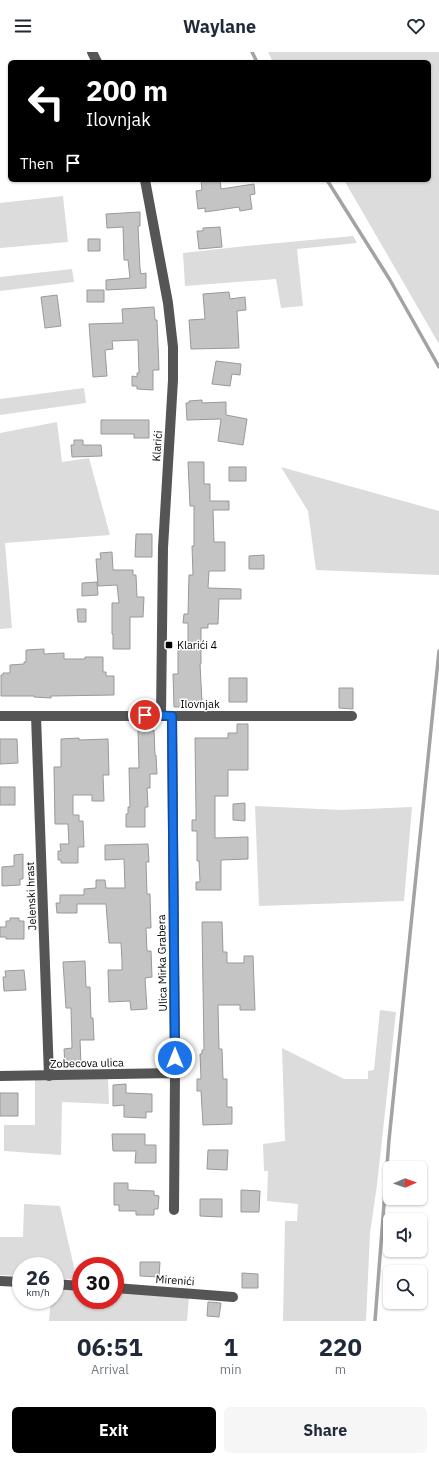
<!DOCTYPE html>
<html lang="en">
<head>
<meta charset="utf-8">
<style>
	body { margin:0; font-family:"IBM Plex Sans",sans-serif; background:#f6f6f7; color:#1f2937; height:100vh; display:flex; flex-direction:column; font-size:15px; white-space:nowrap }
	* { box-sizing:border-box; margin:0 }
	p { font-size:13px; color:#747a83 }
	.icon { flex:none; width:22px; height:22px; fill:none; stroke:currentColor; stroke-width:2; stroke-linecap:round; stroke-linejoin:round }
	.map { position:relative; height:1269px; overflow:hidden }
	.drawer { display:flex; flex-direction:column; background:#fff; flex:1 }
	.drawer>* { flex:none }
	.banner { position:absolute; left:8px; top:8px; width:423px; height:122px; border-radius:6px; box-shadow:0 1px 3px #0004; background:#000; color:#fff; overflow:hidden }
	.needle { width:26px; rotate:88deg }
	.tools { position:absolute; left:383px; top:1109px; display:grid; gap:8px }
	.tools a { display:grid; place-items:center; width:44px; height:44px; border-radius:6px; background:#fff; box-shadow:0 1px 3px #0004; font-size:20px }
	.speed { position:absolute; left:12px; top:1205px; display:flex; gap:8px; font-size:20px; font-weight:700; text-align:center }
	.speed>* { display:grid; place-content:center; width:52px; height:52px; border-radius:50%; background:#fff; box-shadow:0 1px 3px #0004; line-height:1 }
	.speed small { font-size:10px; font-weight:400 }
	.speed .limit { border:6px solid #d22; background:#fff; color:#111 }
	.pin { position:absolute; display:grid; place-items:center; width:34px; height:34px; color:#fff; margin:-17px; border:2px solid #fff; border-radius:50%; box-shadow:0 1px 4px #0007 }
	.me { position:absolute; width:44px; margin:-22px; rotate:0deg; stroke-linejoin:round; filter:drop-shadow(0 0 3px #0008) }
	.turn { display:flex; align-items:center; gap:14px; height:84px; padding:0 12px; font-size:18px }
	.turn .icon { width:52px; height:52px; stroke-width:2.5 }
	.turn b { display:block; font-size:28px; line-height:34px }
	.then { display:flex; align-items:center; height:38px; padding:0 12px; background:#0003; gap:8px; font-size:15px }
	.eta { display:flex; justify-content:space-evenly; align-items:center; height:68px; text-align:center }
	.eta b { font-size:24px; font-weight:700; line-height:28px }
	.action { display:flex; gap:8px; margin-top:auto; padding:8px 12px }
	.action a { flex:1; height:46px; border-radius:6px; background:#000; color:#fff; font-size:16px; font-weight:700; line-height:46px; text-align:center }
	.action a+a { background:#f6f6f7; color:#1f2937 }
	header { display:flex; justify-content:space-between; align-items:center; height:52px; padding:0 12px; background:#fff; font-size:18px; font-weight:700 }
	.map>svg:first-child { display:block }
	.green { fill:#dcdcdc }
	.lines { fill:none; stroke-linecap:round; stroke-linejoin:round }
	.stream { stroke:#a3a3a3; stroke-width:3.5 }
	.building { fill:#c4c4c4; stroke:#999 }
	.minor { stroke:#555; stroke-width:10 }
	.route-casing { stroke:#114b97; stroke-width:10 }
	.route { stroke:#1a73e8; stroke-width:7 }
	.poi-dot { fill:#000; stroke:#fff; stroke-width:1.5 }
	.labels { text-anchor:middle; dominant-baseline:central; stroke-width:3; stroke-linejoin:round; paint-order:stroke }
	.street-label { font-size:11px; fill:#000; stroke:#fff }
	.poi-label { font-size:11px; fill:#000; stroke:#fff; text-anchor:start }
</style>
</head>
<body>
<header><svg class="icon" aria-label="menu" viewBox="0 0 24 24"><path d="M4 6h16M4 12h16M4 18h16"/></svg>Waylane<svg class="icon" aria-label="heart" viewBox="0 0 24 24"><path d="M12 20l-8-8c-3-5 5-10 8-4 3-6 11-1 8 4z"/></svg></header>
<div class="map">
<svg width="439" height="1269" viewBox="0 0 439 1269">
	<rect width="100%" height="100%" fill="#fff"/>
	<path class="green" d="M268,0H439V292L344,128H429V10H273Z
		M63,144L68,190L0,196V151Z
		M353,184L357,191L297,197L303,254L281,256L276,227L185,234L183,201L246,194Z
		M72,217L74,230L0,239V225Z
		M84,336L86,351L0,363V347Z
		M57,370L62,410L89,406L110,483L5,491L12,576L0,577V381Z
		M281,415L439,459V523L316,518L308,459Z
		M255,754L341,758L412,755L404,849L259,854Z
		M380,958L396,960L377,1133L370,1181L366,1269H283L285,1169H297L298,1152L267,1149L268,1119H264L263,1092L285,1089L282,996L344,1027H368V1019L374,1018Z
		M108,1027L109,1052L62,1050L61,1103L4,1099V1073H35V1028Z
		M24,1152L60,1154L77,1228L55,1226V1214H21V1224L0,1223V1185H23Z
		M55,1235L81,1237V1248H115V1240L189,1245L187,1269H49L51,1248H55Z"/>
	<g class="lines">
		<path class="stream" d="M252,0L257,10
			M327,128L390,228L439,315
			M375,1269L389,1088L439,599"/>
	</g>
	<path class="building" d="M201,128H220L221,137L254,132L255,142L250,143L252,157L240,159L239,155L205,160V156L198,157L196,139L202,138Z
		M140,160V174H138L140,216L141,222L146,221V236L106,238V228L130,226L128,208H124L123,175L107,176L106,162Z
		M220,175L222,195L199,197L197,179H203V176Z
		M88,187H100V199H88Z
		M87,238H104V250H87Z
		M229,240L230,247L245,245L246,258L237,259L239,296L191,297L189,268L205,267L203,242Z
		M57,243L61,274L45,276L41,245Z
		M154,255L155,268H157L159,318H153V338L137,337V334H132V324L137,325V321H139L138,288L112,289L113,297L105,298L107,324L93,325L89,272L123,271L122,257Z
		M216,309L241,312L240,323L232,322L230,334L212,332Z
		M202,348V351L226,350V363L247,367L243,393L218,389L221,367L187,368L186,351H189V349Z
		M101,368H149V386H134V382H101Z
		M74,388H83V393H101L102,404L72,405L71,393H74Z
		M188,410H204V432H210V449H229V458H213L214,490H225V519H209L208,536L241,537V547H219L218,572H208V576H201V612H200L202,650H196V655H174L173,622H178V592H188V571H183L184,562H188L189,523H193L192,494H194V454H190Z
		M229,415H246V429H229Z
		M136,482H152V505H135Z
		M112,500L113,518H133V523H136L137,545H144L143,565H130V597H113V582H112V551H119L117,533L98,534L96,507H101L100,501Z
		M264,503V517H249V504Z
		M97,530L98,543L82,544V531Z
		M77,557H86V570H78Z
		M44,597V602L64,601V607H85V605H103V620H106V624H114V643L51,644V646L34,645V644H1V623H3V621H10V613L24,612V610H26V598Z
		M229,626H247V650H229Z
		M339,636H353V657L339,656Z
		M237,672H248V718H228V744H215V786L248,785V807L221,808V838H196V830H200L199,809H197V779H192V768H196V759L195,686H228V681H237Z
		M138,678H154L155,703H156L157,722H150V736H147L148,755H145V775H126V762H128V755H130L129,716H139Z
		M79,686V688L108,687L109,723H103L104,749H92V743H73V763H79V769H83L84,795H78V811H61V808H58V799H61L60,792H69L68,772H55L54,715H61V687Z
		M0,687H17L18,711L0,712Z
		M0,735H15V753H0Z
		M245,751V769L233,768V752Z
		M148,792L149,810H146L147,842H150L151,876H146L147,899H151L152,925L145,926L147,957L131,958L130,949L109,950L108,918H122V909L121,891H109L106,852H77V861H57L56,851H60V843H84V837L96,836V828H105L106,836H125L124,807L105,808V793Z
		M23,802V827H20V833L2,834V815L14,814V803Z
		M10,866H19V869H24V887H6V885H0V875H6V869H10Z
		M202,870H222L223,900H227V911H244V904H253L255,958H240V953H218L219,997H222L223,1027H227V1055H232V1072L203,1073L201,1039H197V1027H201L200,1002H202V998H204Z
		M85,909L86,935H90L91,966H93L94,988H80L81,1012L65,1013L64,997L72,996L71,956H66L63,910Z
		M24,918L26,938L4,939L3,925H6L5,919Z
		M126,1032V1041L152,1042V1060H146V1066L124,1065V1053L113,1054V1033Z
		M0,1041H18V1064H0Z
		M112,1082H145V1093H156V1111H135L136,1099H113Z
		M208,1098H228L227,1118L207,1117Z
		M114,1131H128V1138L154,1139V1143L159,1144L158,1157H154V1163H136V1159H119V1153H114Z
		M241,1138L260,1139L259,1160H241Z
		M200,1147H222V1165L200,1164Z
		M140,1210H160L159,1225L140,1224Z
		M242,1221L258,1222V1236H242Z
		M208,1250L221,1251L219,1265L207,1264Z"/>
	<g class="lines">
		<path class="minor" d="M92,0L97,10
			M145,128L168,251L173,295V328L163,496L161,663
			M0,664H352
			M36,664L49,1024
			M172,664L175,1021L174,1158
			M0,1024L175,1021
			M0,1229L21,1230
			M55,1232L81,1234
			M115,1236L233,1245"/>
	</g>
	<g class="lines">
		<g class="route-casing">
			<path id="route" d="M145,663L172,664L175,1006"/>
		</g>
		<use href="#route" class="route"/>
	</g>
	<rect class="poi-dot" x="165" y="589" width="8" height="8" rx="2"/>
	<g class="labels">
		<g class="street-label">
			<text transform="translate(157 394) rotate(-86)">Klarići</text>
			<text x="200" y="652">Ilovnjak</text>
			<text transform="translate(31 844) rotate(-92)">Jelenski hrast</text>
			<text transform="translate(162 911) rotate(-91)">Ulica Mirka Grabera</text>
			<text transform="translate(87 1011) rotate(-1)">Zobecova ulica</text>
			<text transform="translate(175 1228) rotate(4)">Mirenići</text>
		</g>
		<g class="poi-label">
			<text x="177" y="593">Klarići 4</text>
		</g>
	</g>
</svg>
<div class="tools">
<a><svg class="needle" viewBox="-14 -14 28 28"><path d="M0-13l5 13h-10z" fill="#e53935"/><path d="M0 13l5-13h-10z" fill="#747a83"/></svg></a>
<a><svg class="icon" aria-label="sound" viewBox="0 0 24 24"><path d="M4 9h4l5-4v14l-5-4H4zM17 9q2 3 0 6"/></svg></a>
<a><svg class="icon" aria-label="search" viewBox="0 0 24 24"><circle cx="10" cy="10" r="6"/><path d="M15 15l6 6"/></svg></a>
</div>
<div class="speed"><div>26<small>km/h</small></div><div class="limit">30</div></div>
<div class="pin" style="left:145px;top:663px;background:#d93025"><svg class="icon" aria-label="arrive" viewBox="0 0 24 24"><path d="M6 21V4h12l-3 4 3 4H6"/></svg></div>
<svg class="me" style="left:175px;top:1006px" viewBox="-20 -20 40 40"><circle r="17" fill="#1a73e8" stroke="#fff" stroke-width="3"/><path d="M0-11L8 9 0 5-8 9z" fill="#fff"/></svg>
<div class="banner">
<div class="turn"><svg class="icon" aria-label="left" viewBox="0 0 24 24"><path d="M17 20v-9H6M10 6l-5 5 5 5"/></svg><div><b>200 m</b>Ilovnjak</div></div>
<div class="then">Then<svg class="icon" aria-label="arrive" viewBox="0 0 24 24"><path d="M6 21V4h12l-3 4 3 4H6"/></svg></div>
</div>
</div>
<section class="drawer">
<div class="eta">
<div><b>06:51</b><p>Arrival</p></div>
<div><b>1</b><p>min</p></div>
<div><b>220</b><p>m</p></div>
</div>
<div class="action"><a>Exit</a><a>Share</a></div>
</section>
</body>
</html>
